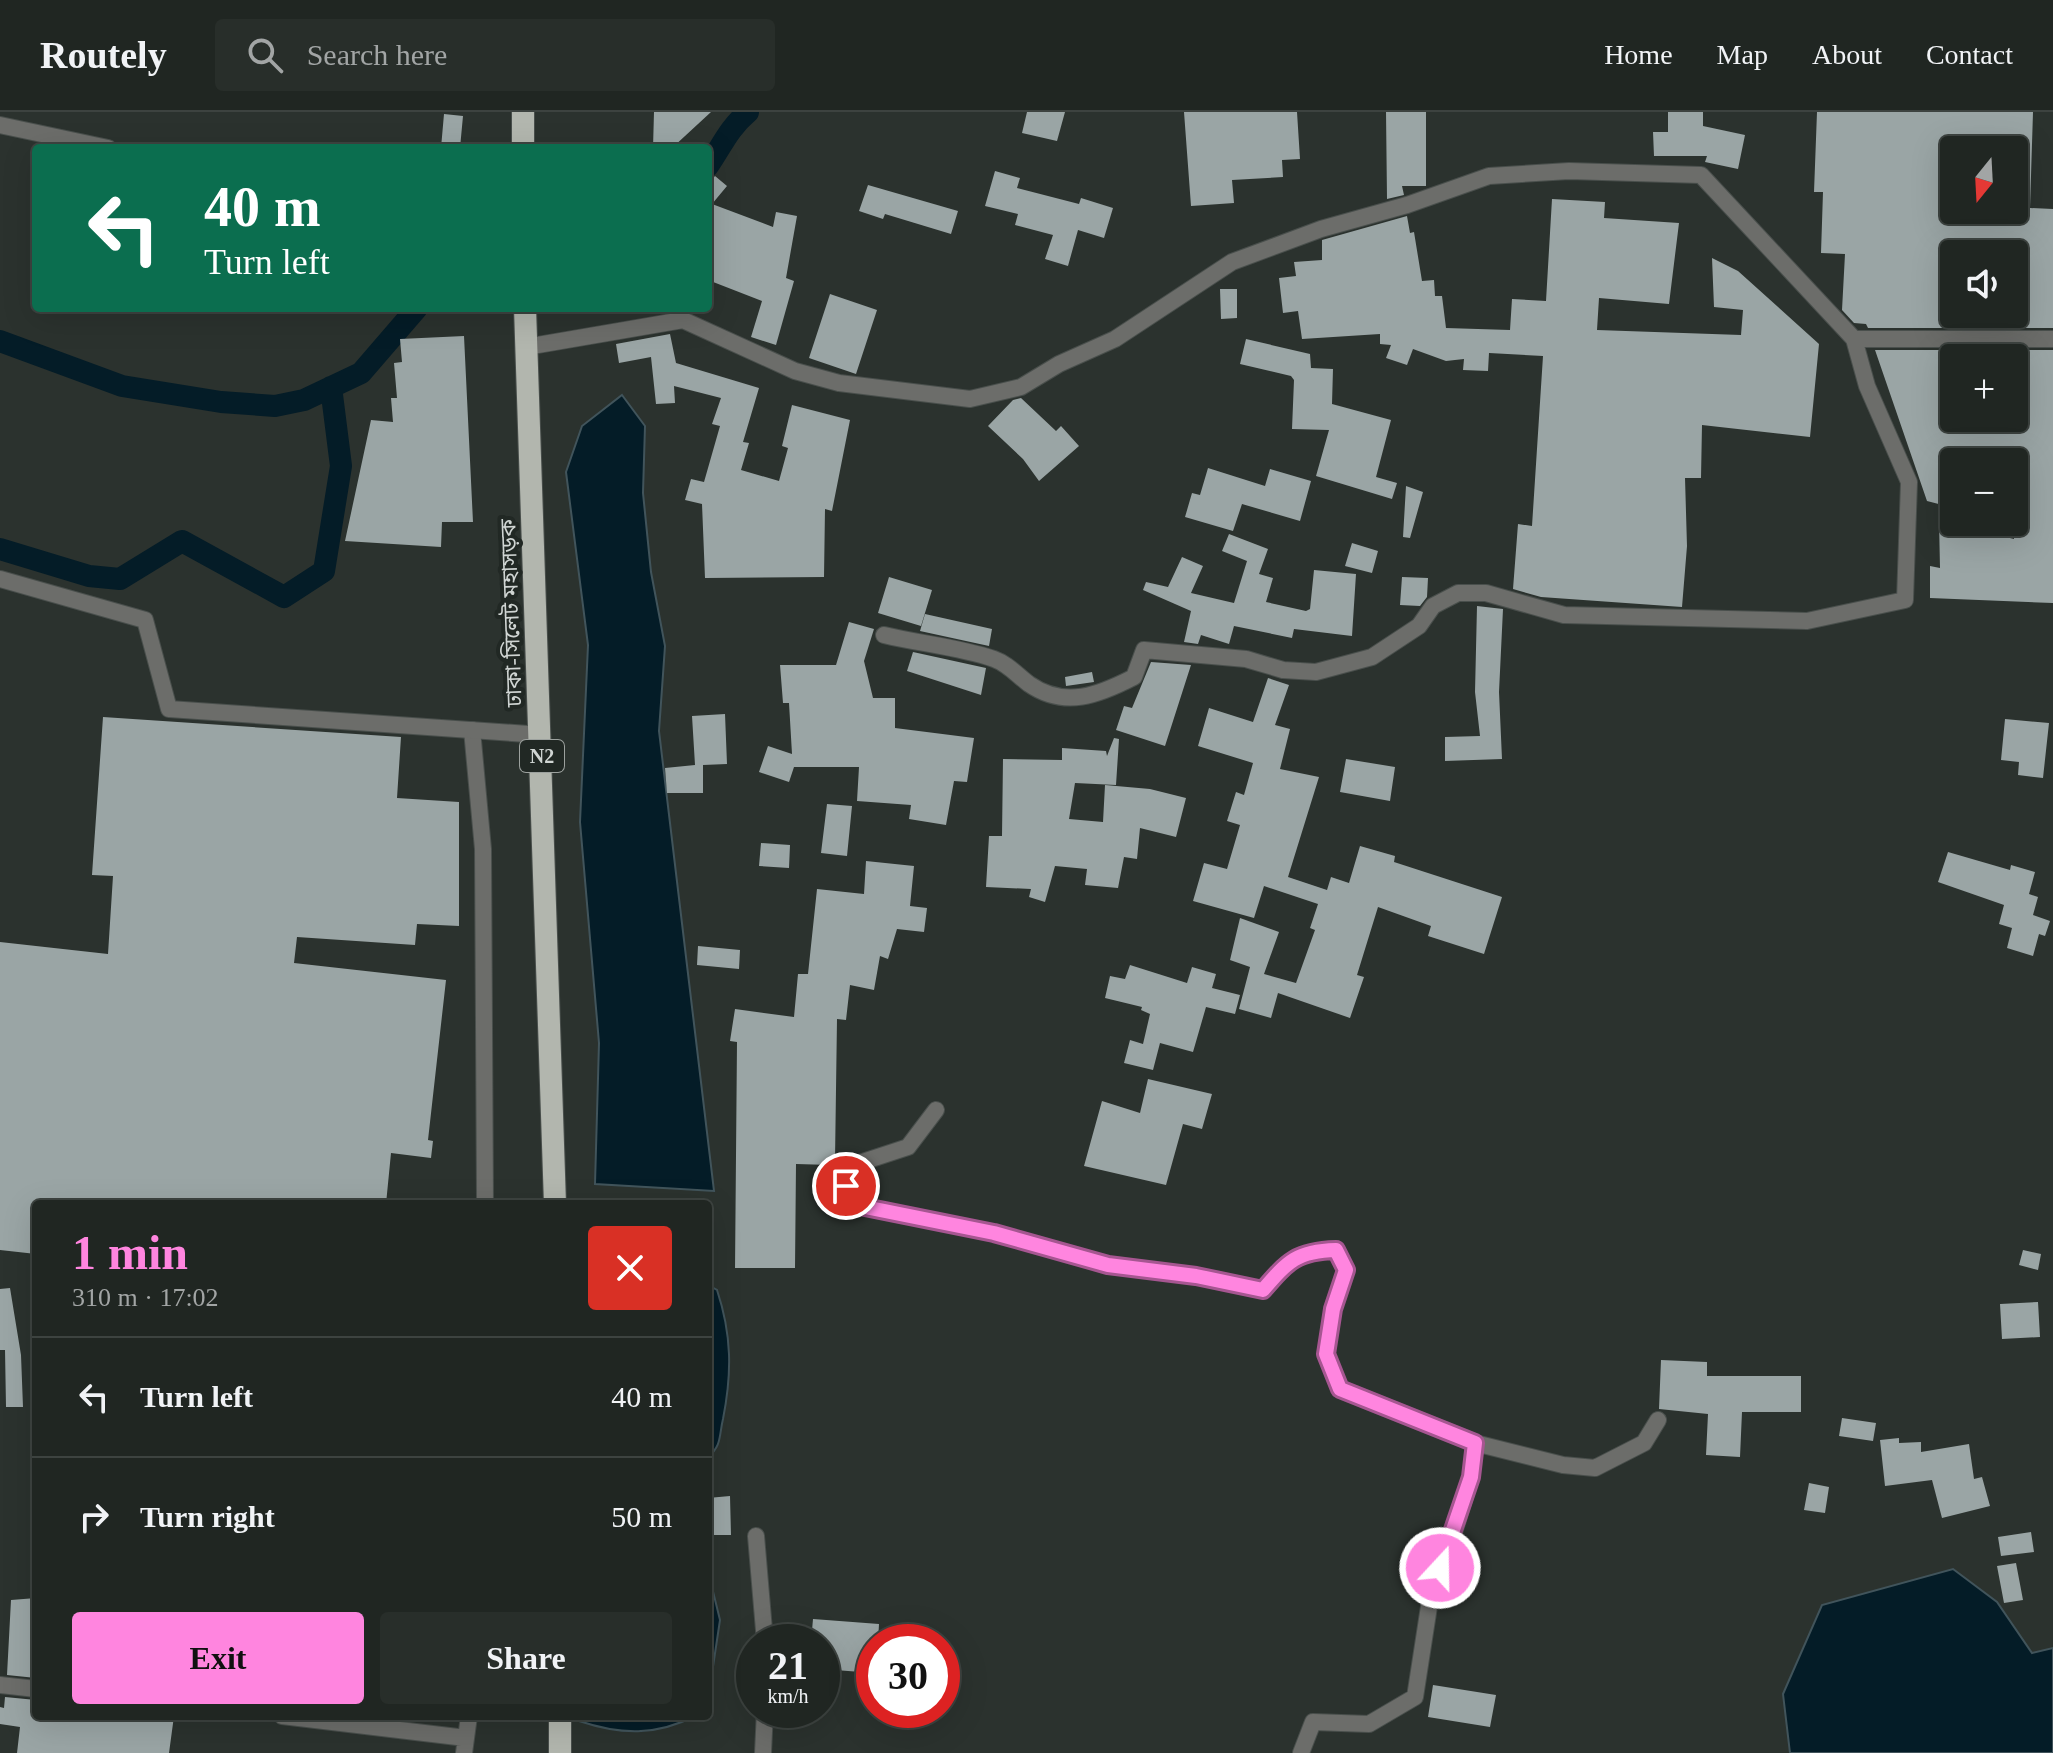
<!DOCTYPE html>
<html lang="en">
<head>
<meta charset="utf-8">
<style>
	body { margin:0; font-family:"Times New Roman","Noto Sans Bengali",serif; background:#282e2a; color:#f1f3f6; height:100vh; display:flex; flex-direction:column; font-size:30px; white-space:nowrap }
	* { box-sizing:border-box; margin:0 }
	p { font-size:26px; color:#a2a5a5 }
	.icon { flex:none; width:44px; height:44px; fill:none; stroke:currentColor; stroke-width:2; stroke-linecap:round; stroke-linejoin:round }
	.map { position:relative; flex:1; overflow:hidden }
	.panel { position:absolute; left:32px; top:1088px; width:680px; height:520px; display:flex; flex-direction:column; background:#202622; border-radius:8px; box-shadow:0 8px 32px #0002,0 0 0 2px #3d4340 }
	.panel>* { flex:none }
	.banner { position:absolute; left:32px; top:32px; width:680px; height:168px; border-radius:8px; box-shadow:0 8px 32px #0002,0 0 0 2px #3d4340; background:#0b6e4f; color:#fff; overflow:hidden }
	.needle { width:52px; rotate:198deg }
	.buttons { position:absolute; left:1940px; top:24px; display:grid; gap:16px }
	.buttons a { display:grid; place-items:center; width:88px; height:88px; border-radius:8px; background:#202622; box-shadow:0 8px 32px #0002,0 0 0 2px #3d4340; font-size:40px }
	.speed { position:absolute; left:736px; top:1512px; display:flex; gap:16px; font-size:40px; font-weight:700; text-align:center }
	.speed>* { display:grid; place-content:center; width:104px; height:104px; border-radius:50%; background:#202622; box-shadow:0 8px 32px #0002,0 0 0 2px #3d4340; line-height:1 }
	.speed small { font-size:20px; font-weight:400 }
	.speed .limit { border:12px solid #d22; background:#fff; color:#111 }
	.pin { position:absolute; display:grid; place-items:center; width:68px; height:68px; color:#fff; margin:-34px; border:4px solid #fff; border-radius:50%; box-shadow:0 2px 8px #0007 }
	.me { position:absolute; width:88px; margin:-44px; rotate:21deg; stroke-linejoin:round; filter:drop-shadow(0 0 6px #0008) }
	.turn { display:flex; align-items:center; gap:28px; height:168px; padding:0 40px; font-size:36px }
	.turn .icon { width:104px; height:104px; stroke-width:2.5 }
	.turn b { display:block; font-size:56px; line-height:68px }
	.round { display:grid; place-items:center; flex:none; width:84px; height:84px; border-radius:8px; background:#282e2a }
	.summary { display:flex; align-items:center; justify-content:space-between; height:136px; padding:0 40px }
	h1 { font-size:48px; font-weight:700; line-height:60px; color:#ff85df }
	.action { display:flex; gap:16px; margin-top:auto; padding:16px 40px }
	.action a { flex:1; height:92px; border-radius:8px; background:#ff85df; color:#111; font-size:32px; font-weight:700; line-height:92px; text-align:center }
	.action a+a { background:#282e2a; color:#f1f3f6 }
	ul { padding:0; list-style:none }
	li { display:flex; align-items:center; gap:24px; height:120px; padding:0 40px; border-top:2px solid #3d4340 }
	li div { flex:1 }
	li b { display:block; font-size:30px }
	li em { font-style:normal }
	header { display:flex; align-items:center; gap:48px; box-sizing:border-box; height:112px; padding:0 40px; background:#202622; border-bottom:2px solid #3d4340 }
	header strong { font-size:38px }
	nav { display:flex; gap:44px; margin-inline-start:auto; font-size:28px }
	.search { width:560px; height:72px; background:#282e2a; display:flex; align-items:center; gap:20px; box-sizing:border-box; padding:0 28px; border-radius:8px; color:#a2a5a5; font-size:30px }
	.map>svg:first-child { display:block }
	.water { fill:#041c27; stroke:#41545b; stroke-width:2 }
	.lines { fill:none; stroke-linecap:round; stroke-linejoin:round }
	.canal { stroke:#041c27; stroke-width:22 }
	.building { fill:#9aa5a5; fill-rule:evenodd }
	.minor-casing { stroke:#494f4c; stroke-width:18 }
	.tertiary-casing { stroke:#494f4c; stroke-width:18 }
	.trunk-casing { stroke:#494f4c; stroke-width:24 }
	.minor { stroke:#6c6d6a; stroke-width:16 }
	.tertiary { stroke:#6c6d6a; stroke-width:16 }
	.trunk { stroke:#b2b6ae; stroke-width:22 }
	.route-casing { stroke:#a65691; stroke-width:20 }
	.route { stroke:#ff85df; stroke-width:14 }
	.labels { text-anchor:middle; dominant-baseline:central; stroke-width:8; stroke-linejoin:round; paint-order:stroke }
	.shield { fill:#212824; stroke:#9ca19e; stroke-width:2 }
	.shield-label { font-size:20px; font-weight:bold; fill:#d0d5d3 }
	.street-label { font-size:22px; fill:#d0d5d3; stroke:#212824 }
</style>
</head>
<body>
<header>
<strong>Routely</strong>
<div class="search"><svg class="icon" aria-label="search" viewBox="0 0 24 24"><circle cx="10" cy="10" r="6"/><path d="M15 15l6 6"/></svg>Search here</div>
<nav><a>Home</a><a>Map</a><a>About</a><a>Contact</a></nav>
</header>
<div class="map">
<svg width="2053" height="1641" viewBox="0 0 2053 1641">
	<rect width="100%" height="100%" fill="#2b322e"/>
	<path class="water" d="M622,283L645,314L643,381L651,460L665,534L659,619L714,1079L595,1072L599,931L580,710L588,533L566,360L582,314Z
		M708,1173L717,1178C732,1223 732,1261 723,1307C719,1323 722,1334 708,1345Z
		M1953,1457L1997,1490L2032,1541L2053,1536V1641H1790L1783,1582L1822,1493Z
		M708,1459L720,1508L708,1588Z
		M578,1604H695C656,1624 621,1623 579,1609Z"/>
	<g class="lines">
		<path class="canal" d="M708,54C722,34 728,17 748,0
			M0,229L122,274L221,290L275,294L304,288L361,261L417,196
			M0,437L89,464L120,467L182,429L284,485L324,459L341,354L331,275"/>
	</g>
	<path class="building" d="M654,0H711L672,36H653Z
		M1027,0H1065L1057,29L1022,21Z
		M1184,0H1297L1300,47L1282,48L1283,65L1232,68L1234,91L1191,94Z
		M1386,0H1426V74H1402L1404,83L1387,87Z
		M1668,0H1703V14L1745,23L1738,57L1705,50L1707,44H1654L1653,20H1668Z
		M1817,0H2033L2030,96L2053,97V216H1868L1866,212L1854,211L1842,198L1845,142L1821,141L1823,80H1814ZM1954,38H2014V98H1954ZM1954,142H2014V202H1954Z
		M444,2L463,4L460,36H441Z
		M995,59L1020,66L1017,76L1079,92L1081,86L1113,96L1104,126L1078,118L1068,154L1045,147L1053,123L1015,113L1018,102L985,94Z
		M715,64L727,74L712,92L773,115L776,100L797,104L786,166L794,169L776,233L751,225L762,189L708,168V72Z
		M868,73L958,99L951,122L885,102L883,107L859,99Z
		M1552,87L1605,90L1604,106L1679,111L1669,192L1599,186L1597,218L1741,223L1743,198L1714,195L1712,146L1738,159L1819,232L1810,325L1702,313L1701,366H1685L1687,434L1682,495L1541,485L1513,477L1518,412L1532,414L1543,244L1489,241L1488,259L1463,258L1464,247L1446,249L1413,237L1407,253L1386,246L1391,233L1380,232V222L1302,227L1298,199L1283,201L1279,166L1296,164L1294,150L1322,148V128L1407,104L1410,121L1414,120L1422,169L1434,168L1435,184H1442L1446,216L1510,218L1512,187L1546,189Z
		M1220,177H1237V206L1221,207Z
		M830,182L877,198L856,262L809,246Z
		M670,222L676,251L759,276L743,330L749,331L741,358L779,369L788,336L782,334L792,293L850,308L832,399L825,397L824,465L705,466L702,392L685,388L691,367L704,370L720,314L712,312L721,286L674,274L675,291L656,292L651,245L619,251L616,232Z
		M464,224L473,410H442L441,435L345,429L371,308L393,310L391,286H397L394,251L402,250L400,227Z
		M1246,227L1310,242L1311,256L1333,257L1332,292L1391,308L1376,365L1397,371L1392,387L1316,364L1329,318L1292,317L1294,268L1291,264L1240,252Z
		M1875,238H2053V491L1930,486V454L1940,456L1939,409L2014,427V350H1954V396L1927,389ZM1954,246H2014V306H1954Z
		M1021,286L1056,319L1061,314L1079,334L1039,369L1023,347L988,314L1013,288Z
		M1208,356L1265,374L1270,357L1311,369L1300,409L1242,392L1233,419L1185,405L1192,381L1200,383Z
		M1406,374L1423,380L1410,426L1403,425Z
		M1229,422L1268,437L1259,462L1273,466L1266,490L1306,499L1310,497L1314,458L1356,462L1352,524L1294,517L1292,526L1234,514L1229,532L1201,523L1198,532L1184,530L1191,499L1143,478L1146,470L1168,475L1182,445L1203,454L1191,481L1234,491L1247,449L1222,439Z
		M1352,431L1378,439L1372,461L1345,454Z
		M889,465L932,478L921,514L878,501Z
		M1402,465L1428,466L1427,485L1420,494L1400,493Z
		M1477,494L1503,497L1499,580L1502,647L1445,649V625L1480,624L1475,580Z
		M925,502L992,517L989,534L920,519Z
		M849,510L874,517L864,549L873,586H895V616L974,626L967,670L954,669L946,713L909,707L911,693L857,689L859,655H794L789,670L759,660L768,634L792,642L789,591H783L780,553H836Z
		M913,540L986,556L981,583L907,559Z
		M1151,550L1191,553L1165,634L1116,618L1124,594L1132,596Z
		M1092,560L1094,570L1066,574L1065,565Z
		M1268,566L1289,573L1275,613L1290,617L1280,657L1319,665L1288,765L1327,778L1331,765L1349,771L1360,734L1395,744L1394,750L1502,785L1484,842L1428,824L1431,814L1378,795L1357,863L1364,865L1350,906L1278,881L1271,906L1239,897L1250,855L1230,848L1240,806L1279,820L1264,862L1296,871L1315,818L1310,816L1318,792L1264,774L1254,806L1193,789L1204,751L1227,757L1240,713L1227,709L1236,680L1244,683L1253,651L1198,634L1209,596L1253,610Z
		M725,602L727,652L703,653V681H667L665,656L695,653L692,604Z
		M103,605L401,625L397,686L459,690V814L417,812L415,833L297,825L294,851L446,868L428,1028L433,1029L431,1046L391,1041L386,1092H36V1142L0,1138V830L108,842L113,764L92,763Z
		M2005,607L2049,611L2043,666L2018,663L2019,650L2001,648Z
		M1114,626L1119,627L1116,673L1075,671L1069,707L1103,710L1105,673L1150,677L1186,686L1176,725L1140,716L1137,747L1124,745L1118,776L1085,773L1087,757L1055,754L1045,790L1029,785L1031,777L986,775L989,724H1002L1003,647L1062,648V636L1106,639L1107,644Z
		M1346,647L1395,655L1390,689L1340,680Z
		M827,692L852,694L847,744L821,741Z
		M761,731L790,733L789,756L759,754Z
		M1948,740L2010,758L2011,753L2035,760L2029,782L2038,785L2033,803L2050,809L2045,824L2039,822L2033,844L2007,836L2012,816L1999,812L2004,793L1938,770Z
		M866,749L914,754L910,794L927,796L924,820L897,817L888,847L880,844L874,878L850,873L846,908L837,907L835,1048L831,1053L796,1052L795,1156H735L737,930L730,929L735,897L794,905L798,862H808L817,777L864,782Z
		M698,834L740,838L739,857L697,853Z
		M1130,853L1187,871L1192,855L1216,862L1212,876L1240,883L1235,902L1206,895L1193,940L1160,931L1153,958L1124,951L1130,928L1143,932L1150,902L1141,898L1142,895L1105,886L1110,864L1125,867Z
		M1148,967L1212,982L1202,1017L1183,1012L1166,1073L1084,1054L1102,989L1140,1001Z
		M2023,1138L2041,1142L2038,1158L2019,1153Z
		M10,1176L21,1243L23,1295H6L5,1238H0V1177Z
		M2038,1190L2040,1225L2002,1227L2000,1192Z
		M1661,1248L1707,1250V1264H1801V1300H1742L1740,1345L1706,1343L1708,1302L1659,1297Z
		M1842,1306L1876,1311L1873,1329L1839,1324Z
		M1899,1326V1331L1921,1330V1340L1969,1332L1974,1367L1982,1365L1990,1394L1942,1406L1932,1368L1885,1374L1880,1328Z
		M1809,1371L1829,1375L1825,1401L1804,1398Z
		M730,1384L731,1423H708V1386Z
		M2031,1420L2034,1440L2001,1444L1998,1425Z
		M2016,1451L2023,1488L2004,1491L1997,1454Z
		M36,1486V1566L7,1563L11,1488Z
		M813,1507L879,1512L878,1530H874V1561L822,1557V1530H811Z
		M1433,1573L1496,1583L1490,1615L1428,1605Z
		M5,1585L36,1588V1604H174L169,1641H17L20,1615L0,1612V1595L4,1596Z"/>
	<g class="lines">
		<g class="minor-casing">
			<path id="minor" d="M0,13L108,36
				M1854,227H2053
				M526,235L683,208L795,259L839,271L970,287L1021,275L1059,252L1115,227L1232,150L1321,117L1407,93L1489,64L1569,59L1701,63L1854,227L1867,274L1909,370L1905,488L1807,509L1564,503L1486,481H1458L1433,494L1419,514L1372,545L1316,560L1283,558L1246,547L1144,538L1134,565C1099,583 1065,597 1029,572C1017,563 1008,552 994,547C959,535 921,532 884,523
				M472,618L483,737L485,1092
				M936,998L908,1035L841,1057L850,1092L994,1121L1108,1153L1196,1164L1263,1178C1288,1149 1296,1139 1336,1138L1346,1158L1333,1197L1326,1242L1340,1277L1475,1331L1471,1365L1449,1437L1432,1475L1415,1585L1369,1612L1313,1610L1301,1641
				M1475,1331L1563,1353L1595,1356L1644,1331L1658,1308
				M756,1424L765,1530
				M0,1573L36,1577
				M282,1604L466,1626
				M464,1641L469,1604
				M763,1641L765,1598"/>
		</g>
		<g class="tertiary-casing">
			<path id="tertiary" d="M0,467L145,508L169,597L542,623"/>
		</g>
		<g class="trunk-casing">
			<path id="trunk" d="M523,0V36
				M525,196L555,1092
				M560,1641V1604"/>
		</g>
		<use href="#minor" class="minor"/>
		<use href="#tertiary" class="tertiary"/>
		<use href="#trunk" class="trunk"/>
	</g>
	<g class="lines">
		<g class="route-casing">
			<path id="route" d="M846,1074L850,1092L994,1121L1108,1153L1196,1164L1263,1178C1288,1149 1297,1139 1336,1138L1346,1158L1333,1197L1326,1242L1340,1277L1475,1331L1471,1365L1440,1456"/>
		</g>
		<use href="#route" class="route"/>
	</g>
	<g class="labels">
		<rect class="shield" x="520" y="628" width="44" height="32" rx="6"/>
		<g class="shield-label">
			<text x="542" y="644">N2</text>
		</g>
		<g class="street-label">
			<text transform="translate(511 501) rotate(-92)">ঢাকা-সিলেট মহাসড়ক</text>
		</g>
	</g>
</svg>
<div class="buttons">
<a><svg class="needle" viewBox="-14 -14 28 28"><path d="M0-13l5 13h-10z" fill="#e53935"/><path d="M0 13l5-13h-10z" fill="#a2a5a5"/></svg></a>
<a><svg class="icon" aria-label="sound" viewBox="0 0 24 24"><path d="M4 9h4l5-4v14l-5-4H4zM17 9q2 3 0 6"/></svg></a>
<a>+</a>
<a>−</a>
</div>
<div class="speed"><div>21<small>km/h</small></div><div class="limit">30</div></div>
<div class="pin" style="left:846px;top:1074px;background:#d93025"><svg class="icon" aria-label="arrive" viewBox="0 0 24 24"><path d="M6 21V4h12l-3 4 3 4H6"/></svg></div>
<svg class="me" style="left:1440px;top:1456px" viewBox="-20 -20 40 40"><circle r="17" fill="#ff85df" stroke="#fff" stroke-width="3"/><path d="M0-11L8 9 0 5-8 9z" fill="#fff"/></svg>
<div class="banner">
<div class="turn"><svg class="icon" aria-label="left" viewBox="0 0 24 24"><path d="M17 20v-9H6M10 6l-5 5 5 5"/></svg><div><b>40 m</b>Turn left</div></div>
</div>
<section class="panel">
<div class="summary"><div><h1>1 min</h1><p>310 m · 17:02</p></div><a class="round" style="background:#d93025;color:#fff"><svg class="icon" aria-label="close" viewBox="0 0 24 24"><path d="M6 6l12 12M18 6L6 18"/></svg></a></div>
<ul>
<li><svg class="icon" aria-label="left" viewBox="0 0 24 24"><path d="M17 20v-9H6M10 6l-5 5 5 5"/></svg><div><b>Turn left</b></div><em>40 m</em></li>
<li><svg class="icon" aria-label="right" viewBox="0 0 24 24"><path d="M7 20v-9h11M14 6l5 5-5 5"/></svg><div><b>Turn right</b></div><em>50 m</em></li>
</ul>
<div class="action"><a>Exit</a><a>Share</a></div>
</section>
</div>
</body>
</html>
